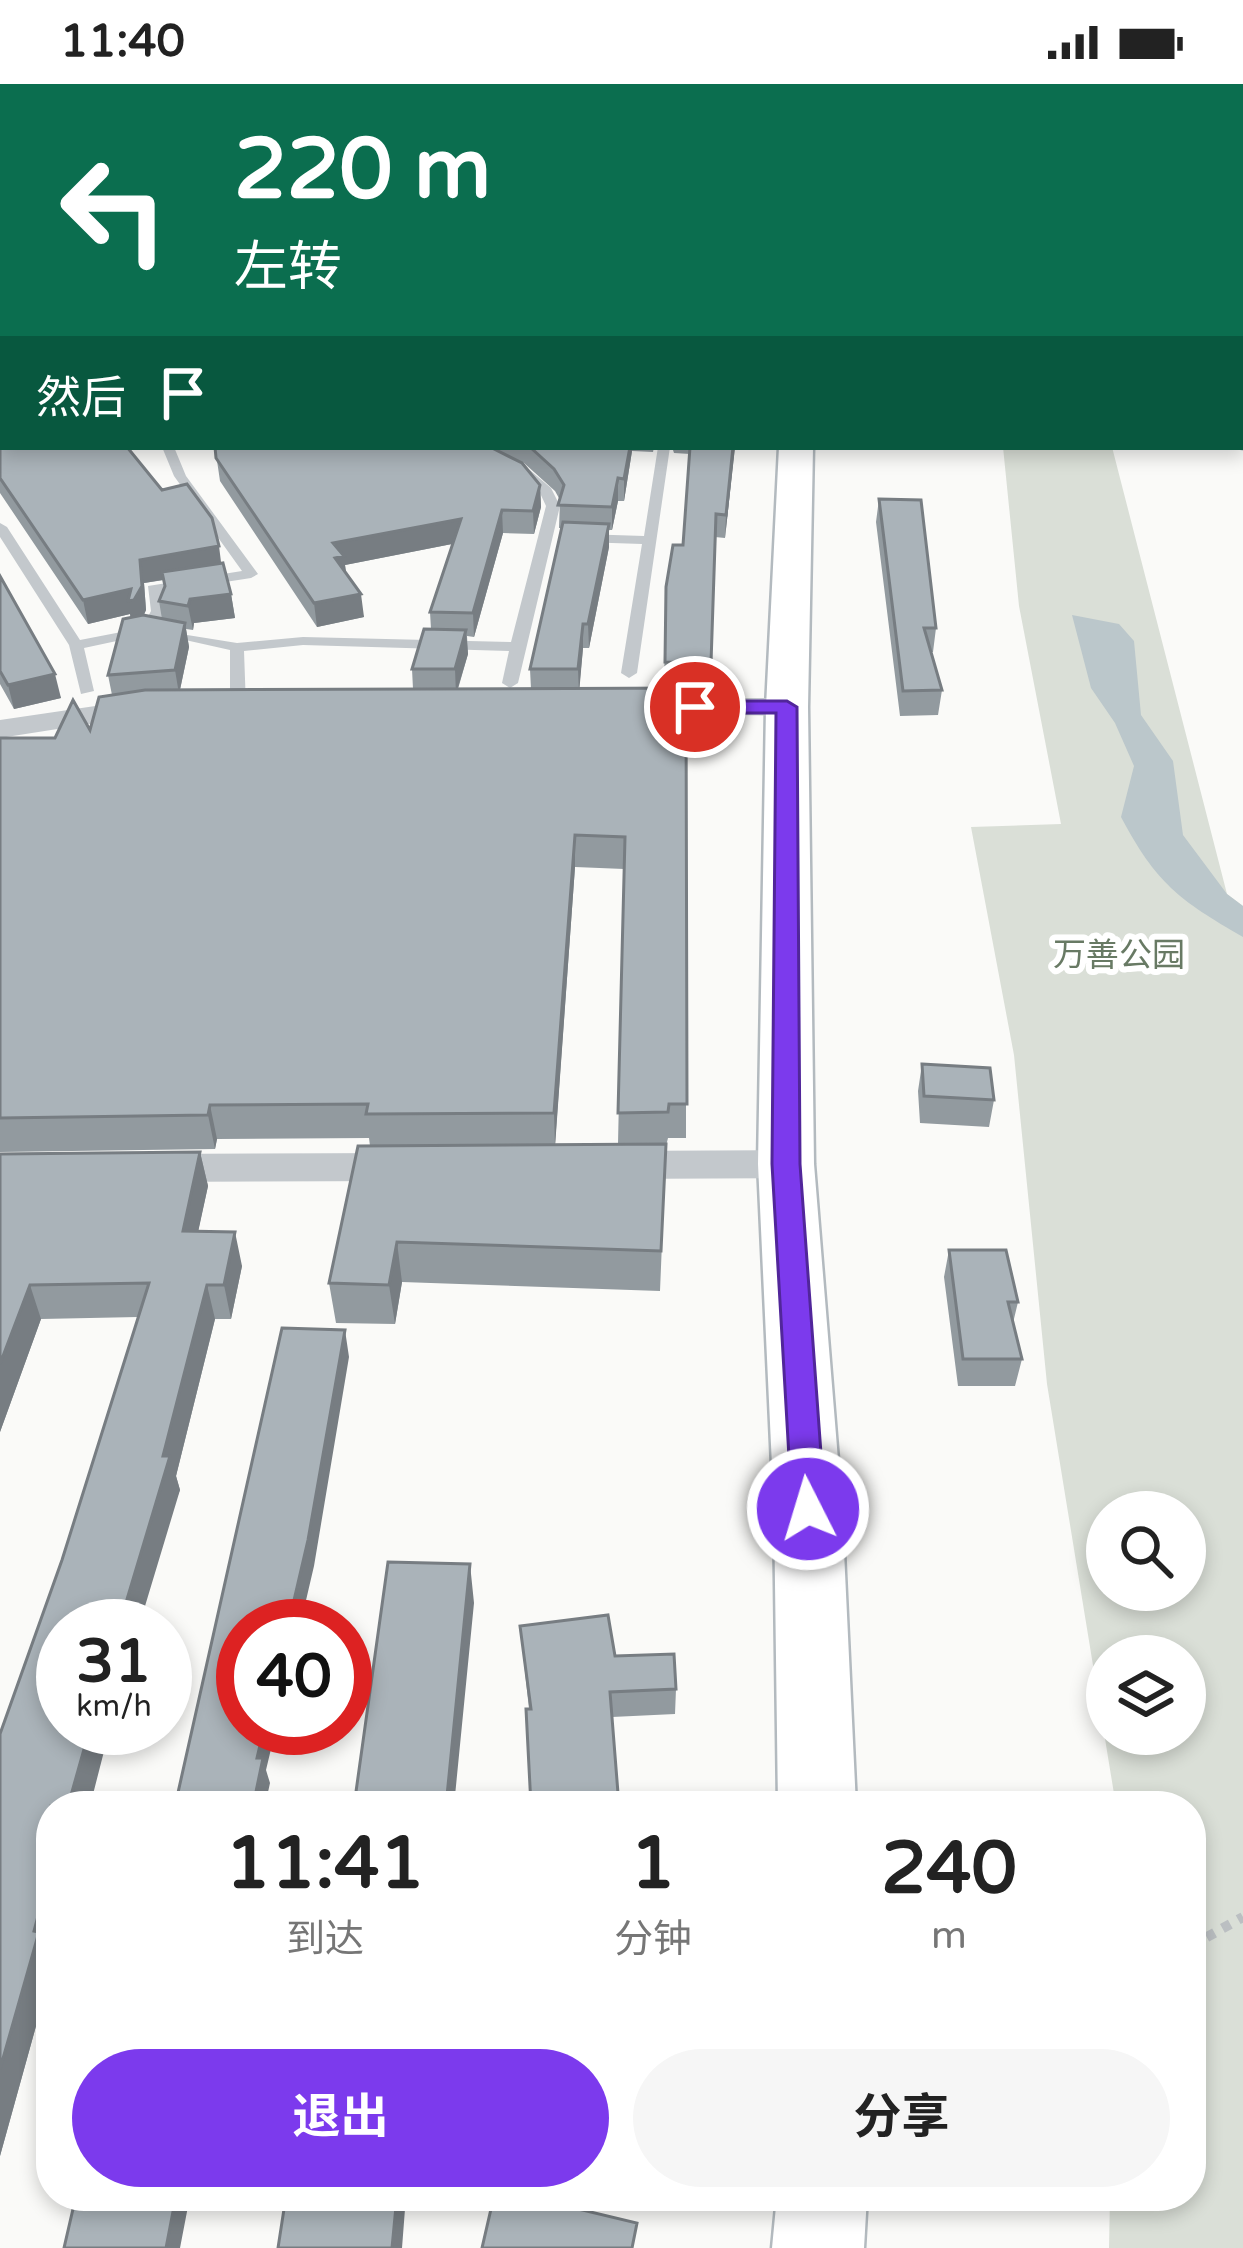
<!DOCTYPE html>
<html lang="zh">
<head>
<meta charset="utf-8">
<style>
	body { margin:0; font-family:"Varela Round","Noto Sans SC",sans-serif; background:#f6f6f6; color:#222; height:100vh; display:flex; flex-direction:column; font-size:45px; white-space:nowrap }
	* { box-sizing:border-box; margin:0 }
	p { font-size:39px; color:#767676 }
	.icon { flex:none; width:66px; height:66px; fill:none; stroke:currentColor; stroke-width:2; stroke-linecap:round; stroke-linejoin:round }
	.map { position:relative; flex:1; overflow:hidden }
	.details { position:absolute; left:36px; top:1707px; width:1170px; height:420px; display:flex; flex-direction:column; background:#fff; border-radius:48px; box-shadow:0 6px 18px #0003 }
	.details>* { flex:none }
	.banner { position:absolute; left:0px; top:0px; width:1245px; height:366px; box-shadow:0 6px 18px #0003; background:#0b6e4f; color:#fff; overflow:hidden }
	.buttons { position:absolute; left:1086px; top:1407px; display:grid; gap:24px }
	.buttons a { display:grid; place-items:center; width:120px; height:120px; border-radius:50%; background:#fff; box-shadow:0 6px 18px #0003; font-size:60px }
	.speed { position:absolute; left:36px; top:1515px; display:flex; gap:24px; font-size:60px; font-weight:700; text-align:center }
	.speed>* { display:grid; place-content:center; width:156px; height:156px; border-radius:50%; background:#fff; box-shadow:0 6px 18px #0003; line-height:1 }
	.speed small { font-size:30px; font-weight:400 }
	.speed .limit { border:18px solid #d22; background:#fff; color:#111 }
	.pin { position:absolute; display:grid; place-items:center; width:102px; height:102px; color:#fff; margin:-51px; border:6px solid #fff; border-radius:50%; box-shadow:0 3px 12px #0007 }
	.me { position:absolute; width:132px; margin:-66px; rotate:355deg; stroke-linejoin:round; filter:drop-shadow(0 0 9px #0008) }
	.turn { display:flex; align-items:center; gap:42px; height:252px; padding:0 36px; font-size:54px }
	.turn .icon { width:156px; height:156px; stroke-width:2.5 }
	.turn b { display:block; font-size:84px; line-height:102px }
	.then { display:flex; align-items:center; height:114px; padding:0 36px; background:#0003; gap:24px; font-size:45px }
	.eta { display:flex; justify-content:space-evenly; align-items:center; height:204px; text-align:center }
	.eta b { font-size:72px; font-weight:700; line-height:84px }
	.action { display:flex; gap:24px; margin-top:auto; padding:24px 36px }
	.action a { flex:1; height:138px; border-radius:72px; background:#7c3aed; color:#fff; font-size:48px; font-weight:700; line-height:138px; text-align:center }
	.action a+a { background:#f6f6f6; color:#222 }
	.status { display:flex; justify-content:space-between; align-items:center; height:84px; padding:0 60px; background:#fff; direction:ltr }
	.status svg { height:33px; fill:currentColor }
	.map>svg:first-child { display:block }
	.green { fill:#dadfd7; fill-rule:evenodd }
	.water { fill:#bbc7cb }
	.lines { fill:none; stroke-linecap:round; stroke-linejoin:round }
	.secondary-casing { stroke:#b3babf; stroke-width:5 }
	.path { stroke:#bbbfc2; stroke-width:10; stroke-dasharray:9 9; stroke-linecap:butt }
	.lane { fill:#c3c8cc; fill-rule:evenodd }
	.street { fill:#c3c8cc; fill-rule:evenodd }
	.secondary { fill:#fff; fill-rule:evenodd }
	.wall { fill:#929a9f; fill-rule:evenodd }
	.shaded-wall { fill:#777d82 }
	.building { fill:#aab3b9; stroke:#777d82; stroke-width:3 }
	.route { fill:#7c3aed; stroke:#51269a; stroke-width:3 }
	.labels { text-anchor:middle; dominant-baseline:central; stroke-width:12; stroke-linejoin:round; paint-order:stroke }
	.park-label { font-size:33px; fill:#687a64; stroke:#fff }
</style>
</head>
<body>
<div class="status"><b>11:40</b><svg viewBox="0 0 49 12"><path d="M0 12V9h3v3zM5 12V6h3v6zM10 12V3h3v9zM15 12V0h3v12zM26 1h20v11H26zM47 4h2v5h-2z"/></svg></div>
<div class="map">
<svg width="1243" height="2164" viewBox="0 0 1243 2164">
	<rect width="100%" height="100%" fill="#fafaf8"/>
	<path class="green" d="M1003,363H1112L1227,810L1243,822V2164H1109L1110,2112H1191V1722H1116L1047,1300L1014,971L971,743L1061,740L1019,522ZM1107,1428H1185V1506H1107ZM1107,1572H1185V1650H1107Z"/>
	<path class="water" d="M1072,531L1119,540L1134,557L1141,631L1173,677L1183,751L1227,810L1243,822V853C1179,816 1156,799 1121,733L1134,682L1115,639L1091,604Z"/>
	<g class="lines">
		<g class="secondary-casing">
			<path id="secondary" d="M1243,344V364L1238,363Z
				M779,363H813L808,623L814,1080L842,1425L856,1722H778L774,1425L758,1080L766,623Z
				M777,2112H867L864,2164H772Z"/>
		</g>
		<path class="path" d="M1191,1862L1243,1833"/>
		<path class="lane" d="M162,363H174L186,392L258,490L251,494L161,508L165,527L156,546L237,559L303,553L511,558L546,422L540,409L514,384L524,381L551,404L560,422L518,599L510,604L502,599L509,567L303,561L244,567L246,623L238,628L230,623V566L154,549L84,564L94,607L81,610L69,561L0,453V439L7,443L80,556L142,544L151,527L148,502L242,487L174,392Z
			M658,363H670L637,589L629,594L621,589L642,460L582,458L575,454L582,450L644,452Z"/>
		<path class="street" d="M153,0H177L150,3Z
			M195,0H222L192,3Z
			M688,0H712L685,3Z
			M1135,0H1151V3H1135Z
			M0,42H3V52H0Z
			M0,193H3V205H0Z
			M634,614H787L801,623L787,632L624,629L620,623L624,617Z
			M143,615L153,618L157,624L153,630L0,654V636Z
			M786,1066L800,1070L805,1080L800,1090L786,1094L612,1095L598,1091L593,1081L598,1071L612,1067Z
			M403,1069L417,1073L423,1083L417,1093L403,1097L150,1098L136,1094L130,1084L136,1074L150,1070Z"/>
		<use href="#secondary" class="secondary"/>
	</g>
	<path class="wall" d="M0,0H134L128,3H3V25H0Z
		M745,0H946L947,3H735Z
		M3,215V363L221,479L231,510L235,534L194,539L193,546L186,545L189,563L180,606L413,605L412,585L431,545L430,528L452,460L345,481L346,489L364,533L317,543L220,397L215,363H654L653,368L632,367L624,417H618L612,446H609V463L589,564H583L579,605L686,604V1054H668L666,1062L660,1207L402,1198L395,1240L336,1239L329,1199L370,1062L369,1054L217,1055L215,1065L0,1068V654H55L90,646L112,611L108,591L131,534L130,530L88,540L0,409V216ZM492,364L524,379L555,407L560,416L559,444H562L530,585L531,605H458L468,570L467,552L474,553L503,449L534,450L541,423L540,401ZM164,496L165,502L159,517L162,535L144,531L146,526L144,499ZM575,783L624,785L618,1060H555Z
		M672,363H735L725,454L715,453L710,604L664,603L666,503L683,461L690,370L674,369Z
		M879,415L936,544L933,568H931L942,606L938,631L900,632L876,438Z
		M0,492L61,614L14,625L0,600Z
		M922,980L994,1016L989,1043L920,1039L918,1007Z
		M200,1068L208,1102L198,1147L242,1182L231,1235H215L176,1392L180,1406L51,1722V1888L0,2072V1650L62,1476L138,1233L41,1235L0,1348V1069Z
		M949,1166L1018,1218L1013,1239L1022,1275L1015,1302H958L944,1193Z
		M520,1542L615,1572L676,1605L675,1630L612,1633L529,1625Z"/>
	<path class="shaded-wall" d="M630,363H632V367L624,417V395Z
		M733,363H735L725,454L726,431Z
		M618,394V417L612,446V423Z
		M540,401L541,423L534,450L533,427Z
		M502,426L503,449L474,553L473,529Z
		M461,435L462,458L345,481L347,496L338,498L333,459Z
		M609,440V463L589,564L588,540Z
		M219,462L222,486L144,499L146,526L139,540L132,541L130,530L88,540L83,516L140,476Z
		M231,510L235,534L194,539L193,546L188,522L190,515Z
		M361,510L364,533L317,543L314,519Z
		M185,539L189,563L179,610L175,586Z
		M583,540V564L579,610L578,585Z
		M466,546L468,570L456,610L455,585Z
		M55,590L61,614L14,625L8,601Z
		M575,751V783L555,1063L554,1029Z
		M210,1021L217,1055L215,1065L208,1031Z
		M200,1068L208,1102L191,1181L183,1147Z
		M235,1148L242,1182L231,1235L224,1201Z
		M397,1158L402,1198L395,1240L389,1201Z
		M30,1201L41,1235L0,1348V1280Z
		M207,1201L215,1235L176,1392L180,1406L139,1542H119Z
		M345,1246L349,1273L314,1482L300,1542H288Z
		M470,1480L474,1519L454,1722H446Z
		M90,1644H110L90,1722H68Z
		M264,1644H276L266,1686L270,1699L265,1722H253L257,1674Z
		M51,1784V1888L0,2072V1985Z
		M176,2112H190L180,2164H166Z
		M397,2112H406L402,2164H392Z"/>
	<path class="building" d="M0,0H85L79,3H3V16H0Z
		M745,0H767V3H735Z
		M834,0H946L947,3H834Z
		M1184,0H1243V309L1242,3H1184Z
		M3,215V339H0V216Z
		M0,355H3V363H127L162,406L187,400L212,434L219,462L140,476L142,502L134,516L128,517L131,505L83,516L0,394Z
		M215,363H490L522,379L540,401L533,427L502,426L473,529L430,528L461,435L333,459L344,472L335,474L361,510L314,519L216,374Z
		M530,363H630L624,395L618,394L612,423L558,421L564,401L554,385Z
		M690,363H733L726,431L716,430L711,579L665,578L666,503L673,461H683Z
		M879,415L921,416L936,544H924L942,606L903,607Z
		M563,438L609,440L588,540H583L578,585H530Z
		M223,479L231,510L190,515L188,522L159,517L165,502L162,488Z
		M0,492L55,590L8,601L0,587Z
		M143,531L185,539L175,586L108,591L123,535Z
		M424,545L466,546L455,585H412Z
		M686,604L687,1020H669L668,1028L618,1029L625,753L575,751L554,1029L366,1030L368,1020L210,1021L208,1031L0,1034V654H55L73,616L90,646L99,613L145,606Z
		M922,980L990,984L994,1016L924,1012Z
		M666,1060L661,1167L397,1158L389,1201L329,1199L358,1062Z
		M200,1068L183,1147L235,1148L224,1201H207L163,1372H170L119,1542H63V1644H90L68,1722H51V1784L34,1847L39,1848L0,1985V1650L62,1476L149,1199L30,1201L0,1280V1070Z
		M949,1166H1006L1018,1218H1008L1022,1275H963Z
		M282,1244L345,1246L308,1456L288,1542H243V1644H264L257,1674H263L253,1722H175Z
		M388,1478L470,1480L446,1722H354Z
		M608,1531L615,1572L674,1570L676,1605L610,1608L619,1722H531L526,1625H531L520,1542Z
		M76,2112H176L166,2164H64Z
		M286,2112H397L392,2164H278Z
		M494,2112H524L637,2139L632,2164H482Z"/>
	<path class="route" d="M787,617L797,623L800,1080L825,1425L820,1434H797L792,1425L772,1080L776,629H695L685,623L695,617Z"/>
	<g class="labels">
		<g class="park-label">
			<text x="1119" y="871">万善公园</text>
		</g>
	</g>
</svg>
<div class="buttons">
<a><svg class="icon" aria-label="search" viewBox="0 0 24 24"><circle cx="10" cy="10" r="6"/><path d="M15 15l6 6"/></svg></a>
<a><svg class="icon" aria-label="layers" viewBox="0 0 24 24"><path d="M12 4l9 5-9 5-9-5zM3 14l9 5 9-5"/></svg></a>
</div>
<div class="speed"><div>31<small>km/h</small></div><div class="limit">40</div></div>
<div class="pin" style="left:695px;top:623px;background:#d93025"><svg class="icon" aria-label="arrive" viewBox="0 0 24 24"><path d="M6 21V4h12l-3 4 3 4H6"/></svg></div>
<svg class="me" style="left:808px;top:1425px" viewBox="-20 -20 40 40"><circle r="17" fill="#7c3aed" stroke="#fff" stroke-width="3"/><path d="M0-11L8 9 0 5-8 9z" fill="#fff"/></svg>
<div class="banner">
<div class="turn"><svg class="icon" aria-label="left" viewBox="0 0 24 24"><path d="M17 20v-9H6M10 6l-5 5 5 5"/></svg><div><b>220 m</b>左转</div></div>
<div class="then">然后<svg class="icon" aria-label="arrive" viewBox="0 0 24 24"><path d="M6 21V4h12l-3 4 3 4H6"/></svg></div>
</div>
<section class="details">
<div class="eta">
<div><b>11:41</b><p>到达</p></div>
<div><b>1</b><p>分钟</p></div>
<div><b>240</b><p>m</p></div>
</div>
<div class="action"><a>退出</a><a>分享</a></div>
</section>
</div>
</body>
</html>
